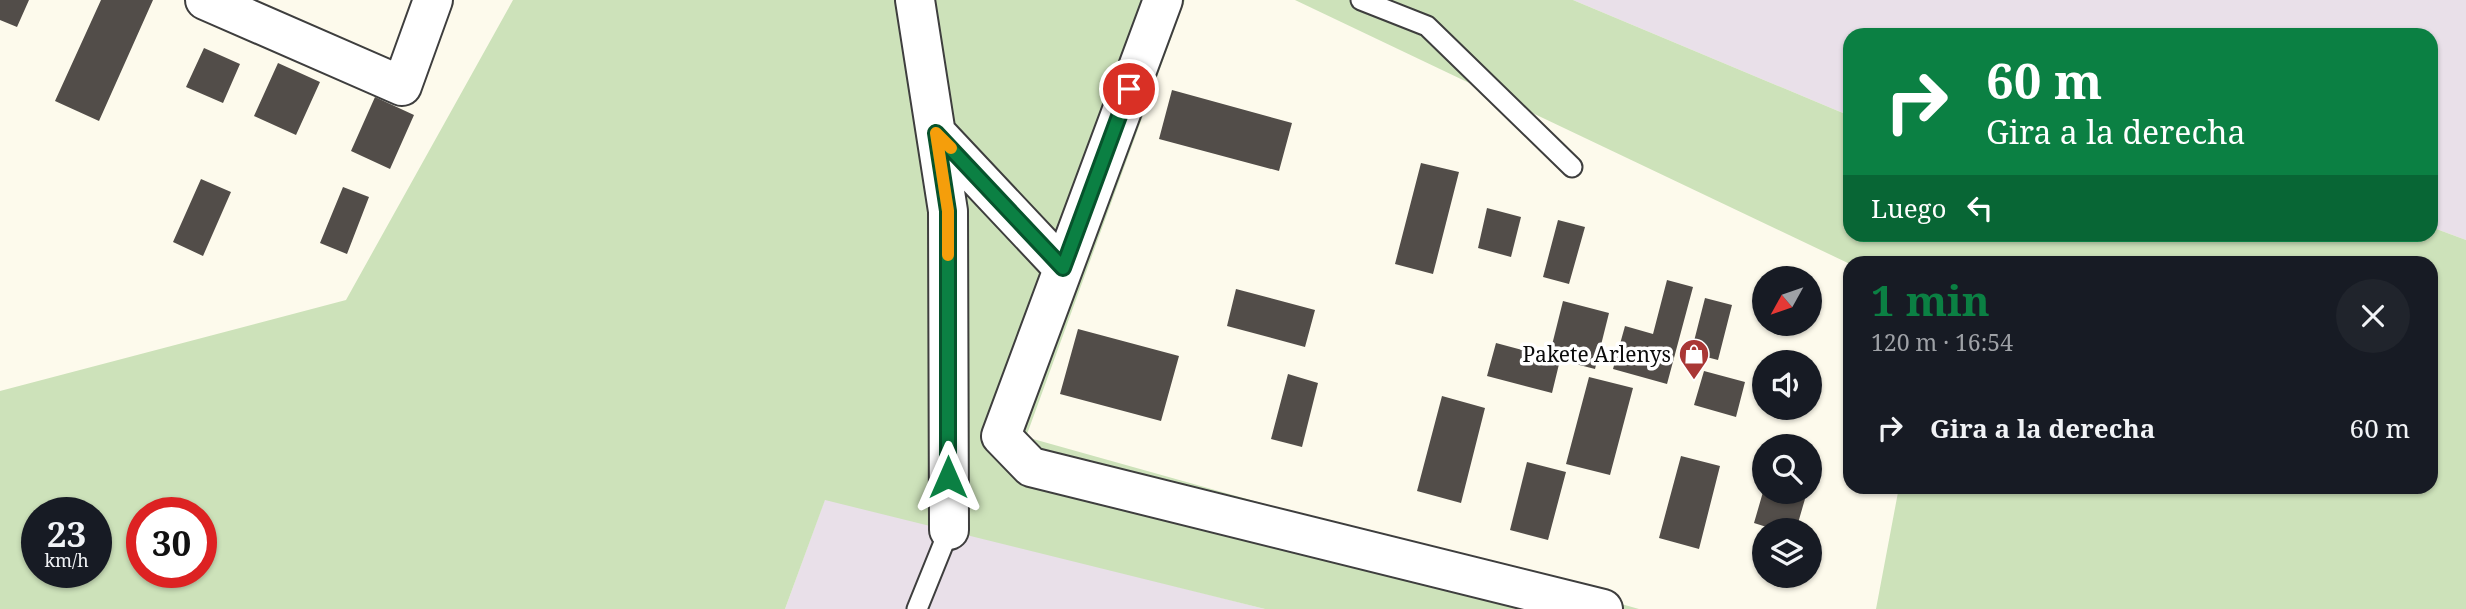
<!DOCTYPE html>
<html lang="es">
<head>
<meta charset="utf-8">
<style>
	body { margin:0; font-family:"Noto Serif",serif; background:#20242c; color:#f1f3f6; height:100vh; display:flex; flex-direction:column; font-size:26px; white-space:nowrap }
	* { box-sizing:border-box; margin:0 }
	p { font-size:23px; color:#9ea1a6 }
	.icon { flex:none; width:38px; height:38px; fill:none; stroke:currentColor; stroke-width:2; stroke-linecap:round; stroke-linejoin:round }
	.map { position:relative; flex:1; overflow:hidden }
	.drawer { position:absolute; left:1843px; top:256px; width:595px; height:238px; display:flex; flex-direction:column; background:#171b24; border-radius:21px; box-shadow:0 2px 5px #0004 }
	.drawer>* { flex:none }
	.banner { position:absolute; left:1843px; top:28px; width:595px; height:214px; border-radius:21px; box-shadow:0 2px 5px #0004; background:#0b8043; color:#fff; overflow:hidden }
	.needle { width:46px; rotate:230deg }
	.buttons { position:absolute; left:1752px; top:266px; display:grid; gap:14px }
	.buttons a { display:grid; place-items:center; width:70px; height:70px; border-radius:50%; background:#171b24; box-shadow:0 2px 5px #0004; font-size:35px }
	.speed { position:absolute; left:21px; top:497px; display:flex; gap:14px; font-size:35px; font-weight:700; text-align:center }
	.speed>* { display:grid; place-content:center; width:91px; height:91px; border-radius:50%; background:#171b24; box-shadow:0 2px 5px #0004; line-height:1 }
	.speed small { font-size:18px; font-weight:400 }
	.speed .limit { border:10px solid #d22; background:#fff; color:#111 }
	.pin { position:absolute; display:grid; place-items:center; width:60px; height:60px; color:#fff; margin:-30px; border:4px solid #fff; border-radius:50%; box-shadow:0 2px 7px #0007 }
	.me { position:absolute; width:77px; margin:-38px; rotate:0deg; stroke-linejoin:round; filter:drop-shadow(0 0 5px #0008) }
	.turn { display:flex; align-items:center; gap:24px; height:147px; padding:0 28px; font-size:32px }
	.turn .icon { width:91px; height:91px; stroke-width:2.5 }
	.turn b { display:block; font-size:49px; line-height:60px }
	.then { display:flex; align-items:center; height:66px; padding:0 28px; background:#0003; gap:14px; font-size:26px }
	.round { display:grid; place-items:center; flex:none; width:74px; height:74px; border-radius:37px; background:#20242c }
	.head { display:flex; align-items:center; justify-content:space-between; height:119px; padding:0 28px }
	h1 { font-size:42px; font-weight:700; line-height:52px; color:#0b8043 }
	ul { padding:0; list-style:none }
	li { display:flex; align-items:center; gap:21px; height:105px; padding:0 28px }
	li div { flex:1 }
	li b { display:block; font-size:26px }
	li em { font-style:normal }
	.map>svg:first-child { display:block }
	.industrial { fill:#e9e0e9 }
	.green { fill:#cde2ba; fill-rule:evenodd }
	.building { fill:#524d49 }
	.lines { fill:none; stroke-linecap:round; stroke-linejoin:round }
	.lane-casing { stroke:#3e3e3e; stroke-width:23 }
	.street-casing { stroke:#3e3e3e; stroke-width:42 }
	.lane { stroke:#fff; stroke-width:19 }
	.street { stroke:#fff; stroke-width:38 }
	.route-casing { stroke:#07532c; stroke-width:18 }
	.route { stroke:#0b8043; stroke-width:12 }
	.slow { stroke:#f59e0b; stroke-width:12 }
	.labels { text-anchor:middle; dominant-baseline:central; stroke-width:7; stroke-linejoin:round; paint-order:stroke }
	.poi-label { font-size:21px; fill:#0b0b0b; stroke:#fff; text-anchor:end }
</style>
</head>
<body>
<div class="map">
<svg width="2466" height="609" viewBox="0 0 2466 609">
	<rect width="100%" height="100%" fill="#fdfaec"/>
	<path class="industrial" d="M1573,0H2466V240L2431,227V35H1850V116Z
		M825,499L1057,556L1265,609H785Z"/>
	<path class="green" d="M513,0H1185L1026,437L1639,609H1265L825,500L785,609H0V391L346,300ZM37,513H96V572H37ZM142,513H201V572H142Z
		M1295,0H1573L1850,116V234H2431V227L2466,240V609H1876L1899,487L2431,486V262L1850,264Z"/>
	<path class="building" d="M0,0H29L17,27L0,20Z
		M101,0H153L99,121L55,101Z
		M204,48L240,64L223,103L186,87Z
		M278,63L320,82L296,135L254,116Z
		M1172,90L1292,123L1279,171L1159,139Z
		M375,97L414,115L390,169L351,151Z
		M1421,163L1459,172L1433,274L1395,264Z
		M201,179L231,192L203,256L173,242Z
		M343,187L369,197L347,254L320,243Z
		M1487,208L1521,217L1511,257L1478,248Z
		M1558,220L1585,227L1569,284L1543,277Z
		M1667,280L1693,287L1667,384L1613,369L1625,326L1653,334Z
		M1236,289L1315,310L1305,347L1227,326Z
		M1705,298L1732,305L1718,360L1691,353Z
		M1563,301L1609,313L1595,369L1560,360L1552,393L1487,376L1496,343L1549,357Z
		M1078,329L1179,356L1161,421L1060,394Z
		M1704,371L1745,382L1736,417L1694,405Z
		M1288,374L1318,383L1302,447L1271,439Z
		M1589,377L1633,388L1610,475L1566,464Z
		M1442,396L1485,408L1461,503L1417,491Z
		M1681,456L1720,466L1699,549L1659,538Z
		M1527,462L1566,472L1548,540L1510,530Z
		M1763,492H1807L1796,530H1776L1754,523Z"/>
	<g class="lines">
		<g class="lane-casing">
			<path id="lane" d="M1361,0L1427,26L1572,167
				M917,609L949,530"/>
		</g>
		<g class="street-casing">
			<path id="street" d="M205,0L402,86L433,0
				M915,0L948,211L949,530
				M1163,0L1001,436L1031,467L1603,609
				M936,133L1063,268"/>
		</g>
		<use href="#lane" class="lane"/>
		<use href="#street" class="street"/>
	</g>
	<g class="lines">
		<g class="route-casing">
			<path id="route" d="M948,477V211L936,133L1063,268L1129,89"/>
		</g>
		<use href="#route" class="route"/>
		<path class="slow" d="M948,255V211L936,133L951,148"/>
	</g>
	<defs>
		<g id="shop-pin" transform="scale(1.575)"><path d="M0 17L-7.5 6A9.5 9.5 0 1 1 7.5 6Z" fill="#a93735" stroke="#fff"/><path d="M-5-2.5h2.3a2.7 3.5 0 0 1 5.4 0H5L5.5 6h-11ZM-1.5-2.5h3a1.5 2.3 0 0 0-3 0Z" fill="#fff"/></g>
	</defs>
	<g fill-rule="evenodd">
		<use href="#shop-pin" x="1694" y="354"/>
	</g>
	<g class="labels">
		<g class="poi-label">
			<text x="1671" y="354">Pakete Arlenys</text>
		</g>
	</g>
</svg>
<div class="buttons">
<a><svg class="needle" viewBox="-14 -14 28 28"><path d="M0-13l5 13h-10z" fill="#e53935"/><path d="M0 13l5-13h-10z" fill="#9ea1a6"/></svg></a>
<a><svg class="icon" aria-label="sound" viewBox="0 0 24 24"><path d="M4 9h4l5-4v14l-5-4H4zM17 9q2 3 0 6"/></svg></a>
<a><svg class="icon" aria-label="search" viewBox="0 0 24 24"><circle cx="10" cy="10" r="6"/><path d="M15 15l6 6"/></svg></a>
<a><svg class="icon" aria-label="layers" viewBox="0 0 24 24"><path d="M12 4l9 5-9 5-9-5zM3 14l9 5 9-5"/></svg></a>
</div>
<div class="speed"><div>23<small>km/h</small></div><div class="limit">30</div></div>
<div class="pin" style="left:1129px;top:89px;background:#d93025"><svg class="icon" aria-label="arrive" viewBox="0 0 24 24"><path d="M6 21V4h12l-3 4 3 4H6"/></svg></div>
<svg class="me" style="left:948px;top:477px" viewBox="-20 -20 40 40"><path d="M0-17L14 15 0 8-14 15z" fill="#0b8043" stroke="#fff" stroke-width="4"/></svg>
<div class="banner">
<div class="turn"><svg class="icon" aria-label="right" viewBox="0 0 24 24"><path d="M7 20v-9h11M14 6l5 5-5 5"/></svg><div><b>60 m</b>Gira a la derecha</div></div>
<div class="then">Luego<svg class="icon" aria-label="left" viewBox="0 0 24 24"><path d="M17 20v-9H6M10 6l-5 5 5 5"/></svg></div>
</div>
<section class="drawer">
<div class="head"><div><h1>1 min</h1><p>120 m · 16:54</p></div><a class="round"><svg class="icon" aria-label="close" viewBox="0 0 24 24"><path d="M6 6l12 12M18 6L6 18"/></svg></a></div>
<ul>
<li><svg class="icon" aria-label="right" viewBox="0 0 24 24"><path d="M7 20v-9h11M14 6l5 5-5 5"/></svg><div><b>Gira a la derecha</b></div><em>60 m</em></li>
</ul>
</section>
</div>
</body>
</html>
